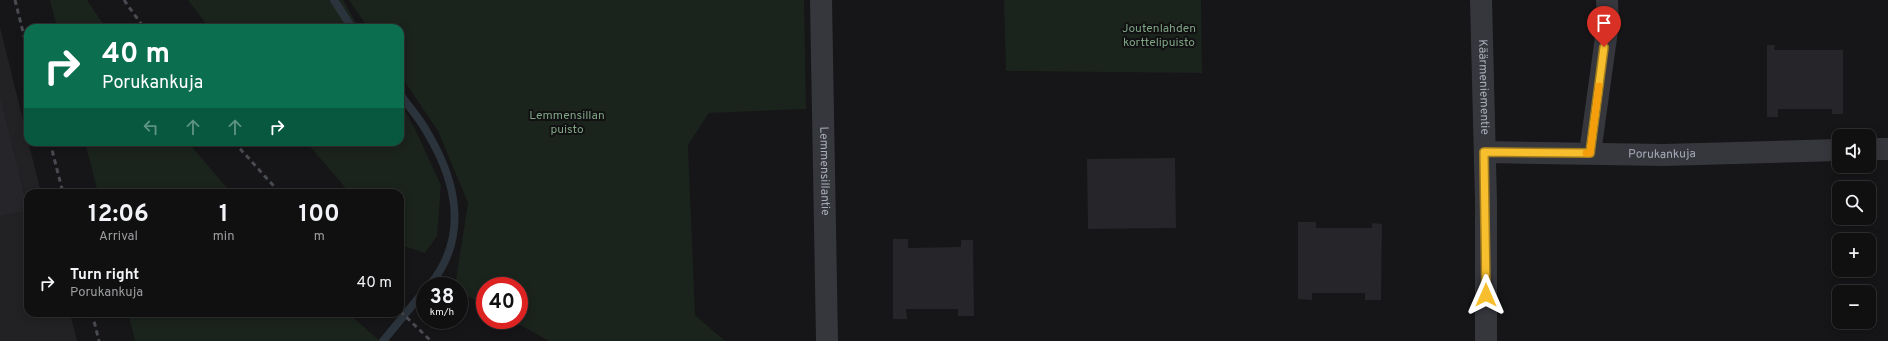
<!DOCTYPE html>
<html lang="en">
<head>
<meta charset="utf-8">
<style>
	body { margin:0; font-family:Overpass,sans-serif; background:#1e1e1f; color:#f1f3f6; height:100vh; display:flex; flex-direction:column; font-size:15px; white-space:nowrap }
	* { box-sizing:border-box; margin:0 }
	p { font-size:13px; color:#9c9d9f }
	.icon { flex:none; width:22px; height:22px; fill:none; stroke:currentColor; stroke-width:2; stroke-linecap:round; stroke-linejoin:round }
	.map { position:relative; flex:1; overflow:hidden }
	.details { position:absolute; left:24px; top:189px; width:380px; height:128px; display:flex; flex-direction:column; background:#101011; border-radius:12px; box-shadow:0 2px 10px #0003,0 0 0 1px #303031 }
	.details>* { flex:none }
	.guide { position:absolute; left:24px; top:24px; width:380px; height:122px; border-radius:12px; box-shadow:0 2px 10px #0003,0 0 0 1px #303031; background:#0b6e4f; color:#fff; overflow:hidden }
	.controls { position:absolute; left:1832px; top:129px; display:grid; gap:8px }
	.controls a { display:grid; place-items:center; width:44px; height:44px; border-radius:8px; background:#101011; box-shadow:0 2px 10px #0003,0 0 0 1px #303031; font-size:20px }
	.speed { position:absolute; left:416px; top:277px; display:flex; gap:8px; font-size:20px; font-weight:700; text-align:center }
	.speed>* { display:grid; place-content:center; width:52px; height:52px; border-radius:50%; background:#101011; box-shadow:0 2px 10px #0003,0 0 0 1px #303031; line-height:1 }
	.speed small { font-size:10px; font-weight:400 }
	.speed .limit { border:6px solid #d22; background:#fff; color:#111 }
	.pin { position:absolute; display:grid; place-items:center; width:34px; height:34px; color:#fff; margin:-41px -17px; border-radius:50% 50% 50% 0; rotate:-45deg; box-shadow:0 0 4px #0007 }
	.pin .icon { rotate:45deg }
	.me { position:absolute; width:44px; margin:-22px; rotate:0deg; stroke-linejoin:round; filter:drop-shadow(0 0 3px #0008) }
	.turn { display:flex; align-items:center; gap:14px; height:84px; padding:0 12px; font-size:18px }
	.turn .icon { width:52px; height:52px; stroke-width:2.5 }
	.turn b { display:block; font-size:28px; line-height:34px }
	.lanes { display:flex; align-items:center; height:38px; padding:0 12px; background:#0003; justify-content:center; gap:20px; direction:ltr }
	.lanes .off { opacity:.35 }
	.eta { display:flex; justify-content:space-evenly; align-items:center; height:68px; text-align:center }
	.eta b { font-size:24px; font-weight:700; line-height:28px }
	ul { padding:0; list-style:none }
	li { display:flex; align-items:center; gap:12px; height:52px; padding:0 12px }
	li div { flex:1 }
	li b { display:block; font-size:15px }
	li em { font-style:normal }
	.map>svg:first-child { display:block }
	.built { fill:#222124 }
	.green { fill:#1b231d }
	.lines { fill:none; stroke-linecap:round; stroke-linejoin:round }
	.stream { stroke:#2b333c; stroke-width:8 }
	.building { fill:#262529 }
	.minor { stroke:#36373d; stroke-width:22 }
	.rail { stroke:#494b52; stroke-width:3; stroke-dasharray:5 4; stroke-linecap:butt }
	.route-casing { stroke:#a17c1e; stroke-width:10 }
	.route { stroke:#f7bf2e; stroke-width:7 }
	.slow { stroke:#f59e0b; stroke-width:7 }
	.labels { text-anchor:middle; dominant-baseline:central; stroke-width:4; stroke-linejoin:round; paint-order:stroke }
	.park-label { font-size:12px; fill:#7da382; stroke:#111012 }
	.street-label { font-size:12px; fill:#a7abb8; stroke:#111012 }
</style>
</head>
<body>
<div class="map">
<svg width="1888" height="341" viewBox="0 0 1888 341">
	<rect width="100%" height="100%" fill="#161517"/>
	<path class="built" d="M0,27L41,193H28V313H70L77,341H0Z"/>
	<path class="green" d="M50,0H87L106,28H57Z
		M188,0H343L359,28H209Z
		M349,0H804L806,109L709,113L688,145L695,315L725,341H549L511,320H519V286H485V306L459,291V286H455L468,203L438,131L400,75V28H368Z
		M1004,0H1201L1202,73L1006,71Z
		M400,102L415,129L441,185L437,236L425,253L400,245V193H350L306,142H400Z
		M85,142H188L231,193H98Z
		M128,313H348L380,341H135Z"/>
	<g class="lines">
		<path class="stream" d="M334,0L352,28
			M400,94C409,107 420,119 427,132C457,182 469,238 429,286
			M383,341L425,290"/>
	</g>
	<path class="building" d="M1767,45H1775L1774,50H1843V114H1832V109H1778V117H1767Z
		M0,97L28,210L0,216Z
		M1175,158L1176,228L1088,229L1087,159Z
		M1298,222H1316V228H1372V223L1382,224L1381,300H1365V293H1312V300L1298,299Z
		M893,239H908V248L961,247V240H973L974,316H958V309H906L907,319H893Z"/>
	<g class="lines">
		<g class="minor">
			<path id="s1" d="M821,0L827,341"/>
			<path id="s2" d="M1481,0L1486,202V341"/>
			<path d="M1869,149H1888"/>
			<path id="s3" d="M1485,152L1664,155L1839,150"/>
			<path d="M1590,153L1608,23L1607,0"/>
		</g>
		<path class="rail" d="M15,0L28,52
			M124,0L144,28
			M50,142L63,193
			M234,142L280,193
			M400,311L431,341
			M92,313L99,341"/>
	</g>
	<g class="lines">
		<g class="route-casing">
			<path id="route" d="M1486,295L1484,152L1590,153L1604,47"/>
		</g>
		<use href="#route" class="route"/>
		<path class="slow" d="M1586,153H1590L1599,86"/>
	</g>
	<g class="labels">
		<g class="park-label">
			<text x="1159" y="29">Joutenlahden<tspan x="1159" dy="14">korttelipuisto</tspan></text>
			<text x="567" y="116">Lemmensillan<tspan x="567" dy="14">puisto</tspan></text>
		</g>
		<g class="street-label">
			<text stroke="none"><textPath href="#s2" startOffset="87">Käärmeniementie</textPath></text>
			<text stroke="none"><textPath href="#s3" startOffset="177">Porukankuja</textPath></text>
			<text stroke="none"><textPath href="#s1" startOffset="171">Lemmensillantie</textPath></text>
		</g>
	</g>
</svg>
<div class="controls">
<a><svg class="icon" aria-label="sound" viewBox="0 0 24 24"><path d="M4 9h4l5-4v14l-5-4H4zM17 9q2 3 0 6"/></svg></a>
<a><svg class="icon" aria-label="search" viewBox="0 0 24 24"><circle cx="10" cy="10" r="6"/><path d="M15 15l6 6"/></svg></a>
<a>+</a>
<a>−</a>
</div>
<div class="speed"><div>38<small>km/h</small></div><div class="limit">40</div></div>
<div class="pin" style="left:1604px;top:47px;background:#d93025"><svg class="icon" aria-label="arrive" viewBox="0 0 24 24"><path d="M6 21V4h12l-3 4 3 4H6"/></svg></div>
<svg class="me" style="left:1486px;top:295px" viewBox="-20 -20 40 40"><path d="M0-17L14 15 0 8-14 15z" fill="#f7bf2e" stroke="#fff" stroke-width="4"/></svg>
<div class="guide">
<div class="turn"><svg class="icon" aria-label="right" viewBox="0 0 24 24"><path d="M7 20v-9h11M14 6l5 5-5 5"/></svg><div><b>40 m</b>Porukankuja</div></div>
<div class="lanes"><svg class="icon off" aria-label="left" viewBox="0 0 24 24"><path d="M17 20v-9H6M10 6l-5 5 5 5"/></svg><svg class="icon off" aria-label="ahead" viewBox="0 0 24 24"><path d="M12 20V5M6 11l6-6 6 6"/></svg><svg class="icon off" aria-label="ahead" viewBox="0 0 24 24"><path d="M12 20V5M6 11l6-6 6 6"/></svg><svg class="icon" aria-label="right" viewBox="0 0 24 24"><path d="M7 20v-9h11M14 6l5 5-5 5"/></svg></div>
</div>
<section class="details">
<div class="eta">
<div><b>12:06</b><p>Arrival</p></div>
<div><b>1</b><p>min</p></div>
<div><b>100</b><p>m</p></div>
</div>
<ul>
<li><svg class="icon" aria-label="right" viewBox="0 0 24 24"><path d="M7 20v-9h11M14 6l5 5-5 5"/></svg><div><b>Turn right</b><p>Porukankuja</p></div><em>40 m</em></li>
</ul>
</section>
</div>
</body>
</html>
